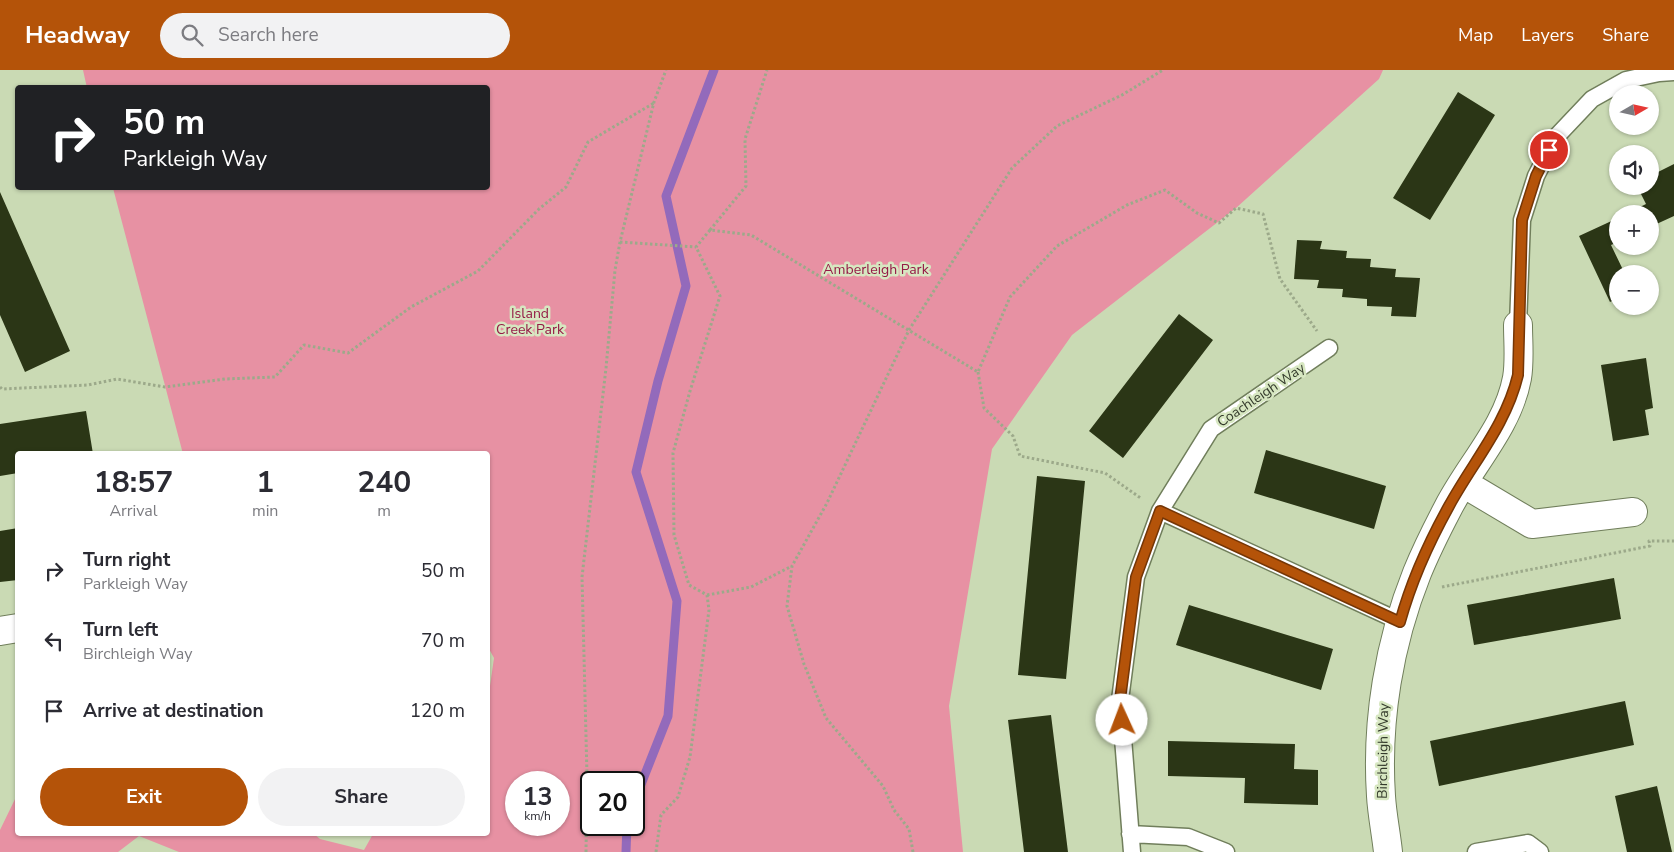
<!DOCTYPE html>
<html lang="en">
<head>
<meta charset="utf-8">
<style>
	body { margin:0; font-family:"Nunito Sans",sans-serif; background:#f2f2f3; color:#2b2b33; height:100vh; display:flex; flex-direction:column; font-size:19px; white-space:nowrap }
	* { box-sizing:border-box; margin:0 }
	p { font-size:16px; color:#7c7c81 }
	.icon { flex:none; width:28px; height:28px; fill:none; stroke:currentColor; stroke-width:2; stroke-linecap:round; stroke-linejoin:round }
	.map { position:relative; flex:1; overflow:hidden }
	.panel { position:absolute; left:15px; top:381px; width:475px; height:385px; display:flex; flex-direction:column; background:#fff; border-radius:5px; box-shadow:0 1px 4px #0004 }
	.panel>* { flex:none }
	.guide { position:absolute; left:15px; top:15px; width:475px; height:105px; border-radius:5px; box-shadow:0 1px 4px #0004; background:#202124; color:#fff; overflow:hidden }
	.needle { width:32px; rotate:81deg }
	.buttons { position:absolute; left:1609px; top:15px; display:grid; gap:10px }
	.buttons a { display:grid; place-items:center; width:50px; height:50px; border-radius:50%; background:#fff; box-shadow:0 1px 4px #0004; font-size:25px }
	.speed { position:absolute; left:505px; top:701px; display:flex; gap:10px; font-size:25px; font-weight:700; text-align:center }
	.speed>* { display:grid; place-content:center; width:65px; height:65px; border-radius:50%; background:#fff; box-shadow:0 1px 4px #0004; line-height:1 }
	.speed small { font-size:12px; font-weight:400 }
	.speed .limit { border:2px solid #111; border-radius:8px; background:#fff; color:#111 }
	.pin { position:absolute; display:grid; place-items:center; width:42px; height:42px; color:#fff; margin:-21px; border:2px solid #fff; border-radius:50%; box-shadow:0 1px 5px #0007 }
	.me { position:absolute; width:55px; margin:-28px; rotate:358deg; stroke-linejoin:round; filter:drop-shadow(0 0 4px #0008) }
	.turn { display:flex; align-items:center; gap:18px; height:105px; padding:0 25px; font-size:22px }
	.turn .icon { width:65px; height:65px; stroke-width:2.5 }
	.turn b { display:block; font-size:35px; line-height:42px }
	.eta { display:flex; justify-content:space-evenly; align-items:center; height:85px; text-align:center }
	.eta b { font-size:30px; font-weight:700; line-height:35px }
	.primary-button { display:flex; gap:10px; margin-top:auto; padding:10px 25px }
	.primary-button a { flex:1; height:58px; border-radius:30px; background:#b45309; color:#fff; font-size:20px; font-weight:700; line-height:58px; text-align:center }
	.primary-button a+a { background:#f2f2f3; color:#2b2b33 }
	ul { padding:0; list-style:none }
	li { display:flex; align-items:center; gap:15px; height:70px; padding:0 25px }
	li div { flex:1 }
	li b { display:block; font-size:19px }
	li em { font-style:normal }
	header { display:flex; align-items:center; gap:30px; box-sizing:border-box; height:70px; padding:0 25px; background:#b45309; color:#fff }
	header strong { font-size:24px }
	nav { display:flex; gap:28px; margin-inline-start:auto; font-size:18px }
	.search { width:350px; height:45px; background:#f2f2f3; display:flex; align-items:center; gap:12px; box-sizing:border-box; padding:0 18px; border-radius:28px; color:#7c7c81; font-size:19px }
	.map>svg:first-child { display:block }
	.green { fill:#e791a3; fill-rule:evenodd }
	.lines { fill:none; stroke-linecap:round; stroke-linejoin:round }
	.stream { stroke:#936abb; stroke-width:9 }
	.building { fill:#2b3616 }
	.lane-casing { stroke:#707e5b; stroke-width:19 }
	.street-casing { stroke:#707e5b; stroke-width:30 }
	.path { stroke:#9ca98a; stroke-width:3; stroke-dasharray:2.5 2.5; stroke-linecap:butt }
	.lane { stroke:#fff; stroke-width:16 }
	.street { stroke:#fff; stroke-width:28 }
	.route-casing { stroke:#753606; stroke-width:12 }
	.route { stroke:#b45309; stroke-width:9 }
	.labels { text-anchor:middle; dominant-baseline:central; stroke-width:5; stroke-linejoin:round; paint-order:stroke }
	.park-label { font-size:14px; fill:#941b46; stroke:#d7e7c1 }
	.street-label { font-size:14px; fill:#343b2c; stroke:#d7e7c1 }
</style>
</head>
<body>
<header>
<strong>Headway</strong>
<div class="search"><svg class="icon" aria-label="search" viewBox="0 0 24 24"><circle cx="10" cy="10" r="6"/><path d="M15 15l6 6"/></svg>Search here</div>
<nav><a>Map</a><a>Layers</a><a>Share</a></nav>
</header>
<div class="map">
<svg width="1674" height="782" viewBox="0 0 1674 782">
	<rect width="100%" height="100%" fill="#cadab4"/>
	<path class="green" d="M83,0H1383L1379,9L1236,138L1072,265L992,379L949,636L963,782H179L139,766L118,782H0V760L17,725L18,764H314L320,769L364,780L373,764H488V617L490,616L494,588L488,577V384H183L113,118H488V18H87ZM516,712H559V755H516ZM634,712V755H591V712Z"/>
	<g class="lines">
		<path class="stream" d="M634,732L668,646L677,531L636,402L658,311L686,216L666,126L714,0
			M626,782L627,755"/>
	</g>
	<path class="building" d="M1458,22L1495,45L1430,150L1393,128Z
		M1674,94V146L1650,157V144H1626L1646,134L1637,116H1650V106Z
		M0,122L70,281L25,302L0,245Z
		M1618,148V172L1611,175L1625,204H1618V228L1610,232L1579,166Z
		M1297,170L1322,171L1320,179L1347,181L1346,188L1371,189L1370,197L1396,199L1395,207L1420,208L1416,247L1391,246L1392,237L1367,236V229L1342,227L1343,219L1317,218L1319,210L1294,209Z
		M1179,244L1213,270L1123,388L1089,361Z
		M1646,288L1653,338L1645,340L1649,365L1613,371L1601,295Z
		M86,341L93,384H18V403L0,406V354Z
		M1266,380L1386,416L1374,459L1254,423Z
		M1037,406L1085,411L1066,609L1018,605Z
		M18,458V510L0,512V461Z
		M1614,508L1621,549L1474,575L1467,535Z
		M1189,535L1333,579L1321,620L1176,575Z
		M1625,631L1634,675L1439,716L1430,671Z
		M1051,645L1068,782H1024L1008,650Z
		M1168,671L1295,674L1294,699L1318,700V735L1244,733L1245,708L1168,706Z
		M1657,716L1672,782H1627L1615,726Z"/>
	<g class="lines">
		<g class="lane-casing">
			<path id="lane" d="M1518,255L1522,150L1536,106L1556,67L1592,29L1626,10L1659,3L1674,2
				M1160,441L1401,552
				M1130,764L1188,767L1226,782
				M1132,782L1120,630L1136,507L1160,441L1211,359L1329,278
				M1476,782L1528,773L1540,782"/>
		</g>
		<g class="street-casing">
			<path id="street" d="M1463,413L1532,454L1633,442
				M0,561L18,558
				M1388,782C1386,763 1382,744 1381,726C1376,651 1389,573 1417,503C1426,481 1437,459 1448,438C1470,395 1508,357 1517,308C1520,291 1518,272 1518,255"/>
		</g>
		<path class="path" d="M710,160L746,116L745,69L767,0
			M620,172L696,177
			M978,302L984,338L1013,366L1020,386L1105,403L1142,429
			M0,317L2,319L88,315L117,309L165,317L225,309L275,307L304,275L348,283L411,237L478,201L539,139L566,117L588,72L654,33
			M1442,517L1650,476L1649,471H1674
			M707,525L751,517L792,496
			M586,782L587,706L582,507L606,298L615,200L620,172L654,32L666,0
			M656,782L661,745L678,727L690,687L709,540L707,525L689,515L674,465L673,383L690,321L720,226L696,177L710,160L751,165L978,302L1010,227L1057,176L1127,135L1165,120L1197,143L1219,153L1236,138L1263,144L1280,209L1317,261
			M913,782L909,759L894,740L883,716L826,648L804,594L787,536L792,496L827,433L909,260L1012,98L1057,56L1122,25L1163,0"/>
		<use href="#lane" class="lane"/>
		<use href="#street" class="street"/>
	</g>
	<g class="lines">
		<g class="route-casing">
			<path id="route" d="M1122,650L1120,630L1136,507L1160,441L1400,552C1411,512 1429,472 1449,436C1473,392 1506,355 1518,305L1522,150L1536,106L1549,80"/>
		</g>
		<use href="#route" class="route"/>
	</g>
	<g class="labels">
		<g class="park-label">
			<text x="876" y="199">Amberleigh Park</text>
			<text x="530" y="243">Island<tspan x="530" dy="16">Creek Park</tspan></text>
		</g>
		<g class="street-label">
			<text transform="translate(1261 325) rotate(-34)">Coachleigh Way</text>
			<text transform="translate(1383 681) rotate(-89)">Birchleigh Way</text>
		</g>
	</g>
</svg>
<div class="buttons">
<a><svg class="needle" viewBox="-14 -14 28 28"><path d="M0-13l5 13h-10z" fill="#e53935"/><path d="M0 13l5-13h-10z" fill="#7c7c81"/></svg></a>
<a><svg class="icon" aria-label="sound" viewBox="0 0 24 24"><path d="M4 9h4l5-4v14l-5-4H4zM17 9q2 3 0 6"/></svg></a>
<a>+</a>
<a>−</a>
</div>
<div class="speed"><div>13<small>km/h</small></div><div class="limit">20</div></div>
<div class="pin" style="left:1549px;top:80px;background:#d93025"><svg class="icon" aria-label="arrive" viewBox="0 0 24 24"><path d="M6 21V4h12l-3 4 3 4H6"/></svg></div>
<svg class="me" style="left:1122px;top:650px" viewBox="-20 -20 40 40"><circle r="19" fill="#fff"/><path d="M0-13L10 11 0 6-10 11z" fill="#b45309"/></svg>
<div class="guide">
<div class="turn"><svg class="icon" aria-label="right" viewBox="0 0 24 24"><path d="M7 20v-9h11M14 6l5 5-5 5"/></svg><div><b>50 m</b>Parkleigh Way</div></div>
</div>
<section class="panel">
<div class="eta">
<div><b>18:57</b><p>Arrival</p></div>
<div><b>1</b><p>min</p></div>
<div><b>240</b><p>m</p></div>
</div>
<ul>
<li><svg class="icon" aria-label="right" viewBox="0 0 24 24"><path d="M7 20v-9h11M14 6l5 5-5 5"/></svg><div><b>Turn right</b><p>Parkleigh Way</p></div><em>50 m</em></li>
<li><svg class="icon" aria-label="left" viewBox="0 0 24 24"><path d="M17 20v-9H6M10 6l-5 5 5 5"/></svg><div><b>Turn left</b><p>Birchleigh Way</p></div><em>70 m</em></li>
<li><svg class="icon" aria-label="arrive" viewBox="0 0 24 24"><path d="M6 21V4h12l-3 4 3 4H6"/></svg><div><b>Arrive at destination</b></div><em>120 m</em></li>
</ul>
<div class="primary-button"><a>Exit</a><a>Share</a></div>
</section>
</div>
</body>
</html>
